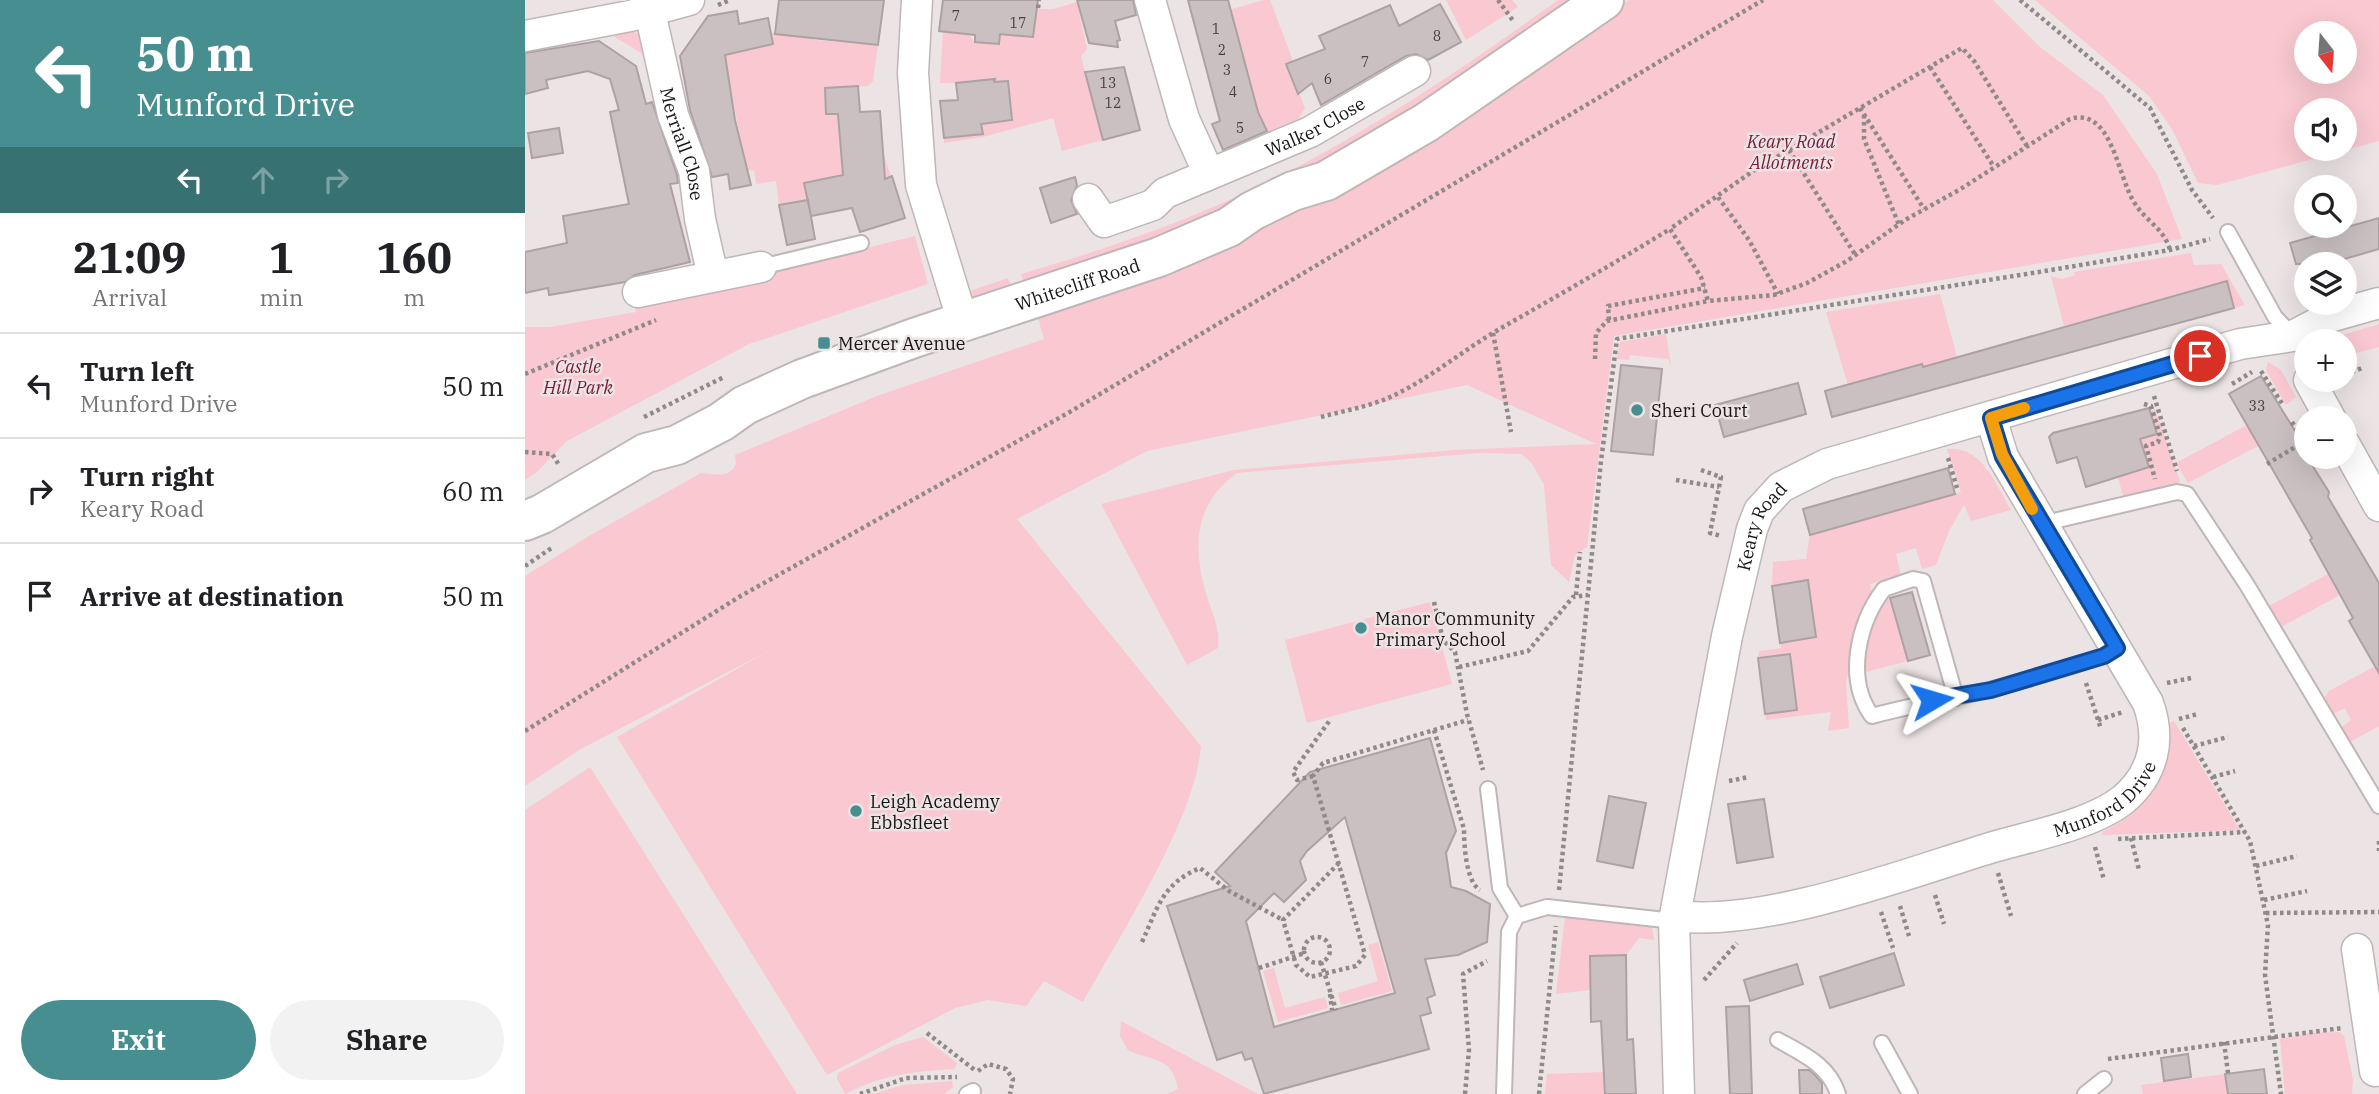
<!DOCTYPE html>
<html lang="en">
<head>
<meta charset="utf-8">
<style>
	body { margin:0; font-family:"IBM Plex Serif",serif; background:#f2f2f2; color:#202124; height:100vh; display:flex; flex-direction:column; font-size:26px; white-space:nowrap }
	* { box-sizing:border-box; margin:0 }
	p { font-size:23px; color:#757577 }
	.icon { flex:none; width:38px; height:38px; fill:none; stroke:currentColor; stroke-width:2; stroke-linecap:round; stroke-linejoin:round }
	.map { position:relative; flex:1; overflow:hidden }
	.details { display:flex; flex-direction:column; background:#fff; width:525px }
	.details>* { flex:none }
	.top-card { background:#468e8f; color:#fff; overflow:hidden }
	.needle { width:46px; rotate:163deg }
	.fabs { position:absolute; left:1769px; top:21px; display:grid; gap:14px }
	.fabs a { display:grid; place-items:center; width:63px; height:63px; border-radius:50%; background:#fff; box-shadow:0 7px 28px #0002; font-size:35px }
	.pin { position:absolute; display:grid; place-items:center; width:60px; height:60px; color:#fff; margin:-30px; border:4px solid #fff; border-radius:50%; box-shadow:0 2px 7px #0007 }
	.me { position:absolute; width:77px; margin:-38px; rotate:83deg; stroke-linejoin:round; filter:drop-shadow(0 0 5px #0008) }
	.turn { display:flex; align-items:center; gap:24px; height:147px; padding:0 21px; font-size:32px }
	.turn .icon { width:91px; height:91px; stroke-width:2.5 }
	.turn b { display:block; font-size:49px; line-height:60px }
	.lanes { display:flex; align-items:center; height:66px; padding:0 21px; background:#0003; justify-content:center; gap:35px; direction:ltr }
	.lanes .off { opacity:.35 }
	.eta { display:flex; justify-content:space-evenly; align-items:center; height:119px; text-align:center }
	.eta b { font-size:42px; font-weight:700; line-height:49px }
	.button { display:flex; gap:14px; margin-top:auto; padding:14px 21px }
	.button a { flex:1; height:80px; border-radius:42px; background:#468e8f; color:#fff; font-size:28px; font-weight:700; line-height:80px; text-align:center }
	.button a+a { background:#f2f2f2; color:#202124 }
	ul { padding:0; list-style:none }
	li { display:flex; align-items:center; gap:21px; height:105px; padding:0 21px; border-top:2px solid #e0e0e0 }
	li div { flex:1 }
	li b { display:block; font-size:26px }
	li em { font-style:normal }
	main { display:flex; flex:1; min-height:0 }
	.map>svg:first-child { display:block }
	.green { fill:#f9c8d0; fill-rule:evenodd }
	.building { fill:#cac0c2; stroke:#aca2a4; stroke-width:2; fill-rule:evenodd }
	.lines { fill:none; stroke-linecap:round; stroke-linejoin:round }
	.lane-casing { stroke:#bfb6b7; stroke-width:18 }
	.street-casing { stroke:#bfb6b7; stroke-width:33 }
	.secondary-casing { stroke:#bfb6b7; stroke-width:42 }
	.path { stroke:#8f8989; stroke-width:4.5; stroke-dasharray:3.5 3.5; stroke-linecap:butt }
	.lane { stroke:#fff; stroke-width:14 }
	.street { stroke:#fff; stroke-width:30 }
	.secondary { stroke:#fff; stroke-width:38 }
	.route-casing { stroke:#114b97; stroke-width:18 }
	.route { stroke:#1a73e8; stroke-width:12 }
	.slow { stroke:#f59e0b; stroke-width:12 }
	.poi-dot { fill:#468e8f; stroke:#ece3e4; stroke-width:2.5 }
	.labels { text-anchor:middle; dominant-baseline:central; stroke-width:5; stroke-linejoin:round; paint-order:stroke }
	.number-label { font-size:14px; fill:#444040 }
	.street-label { font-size:18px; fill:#181515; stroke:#ece3e4 }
	.park-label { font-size:18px; font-style:italic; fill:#761c38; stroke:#ece3e4 }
	.poi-label { font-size:18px; fill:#181515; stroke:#ece3e4; text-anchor:start }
</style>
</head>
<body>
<main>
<section class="details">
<div class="top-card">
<div class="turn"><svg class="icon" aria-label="left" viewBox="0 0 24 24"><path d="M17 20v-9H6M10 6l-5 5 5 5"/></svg><div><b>50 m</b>Munford Drive</div></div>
<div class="lanes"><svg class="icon" aria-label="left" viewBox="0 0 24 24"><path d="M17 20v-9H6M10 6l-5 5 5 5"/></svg><svg class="icon off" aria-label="ahead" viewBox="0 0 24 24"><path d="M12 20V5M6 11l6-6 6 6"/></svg><svg class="icon off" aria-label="right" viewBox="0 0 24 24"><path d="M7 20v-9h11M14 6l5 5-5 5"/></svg></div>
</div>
<div class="eta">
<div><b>21:09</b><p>Arrival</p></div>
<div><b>1</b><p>min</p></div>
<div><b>160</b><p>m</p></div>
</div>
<ul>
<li><svg class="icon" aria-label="left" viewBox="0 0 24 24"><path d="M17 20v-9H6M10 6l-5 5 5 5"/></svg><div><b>Turn left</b><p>Munford Drive</p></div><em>50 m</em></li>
<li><svg class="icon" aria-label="right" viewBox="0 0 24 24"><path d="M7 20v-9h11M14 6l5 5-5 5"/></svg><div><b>Turn right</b><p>Keary Road</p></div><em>60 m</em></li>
<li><svg class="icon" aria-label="arrive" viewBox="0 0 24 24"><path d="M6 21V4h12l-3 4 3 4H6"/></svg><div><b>Arrive at destination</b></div><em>50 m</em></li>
</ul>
<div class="button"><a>Exit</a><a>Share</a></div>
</section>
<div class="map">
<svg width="1854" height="1094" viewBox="0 0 1854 1094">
	<rect width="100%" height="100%" fill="#ece3e4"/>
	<path class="green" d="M739,0H745L768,61L762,64L780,108L773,119L742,132L730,105L707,14L700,11Z
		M921,0H987L993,7L941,40Z
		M1033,0H1042L1046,5L996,45L750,192L501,290L496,274C586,248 675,217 759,174C855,124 945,64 1033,0Z
		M1104,0H1468L1515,47L1578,95L1632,174L1657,239L1089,336L1062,547L1050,555L1044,582L1026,565L1019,485L1006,462L996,454L955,453L712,473C671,502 667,544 680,590C685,609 696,628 693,648L662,665L576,504L709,470L929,450L1071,444L942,385L622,451L492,519L676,746C670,820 595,935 558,1002L519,981L501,1006L463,1000L430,1008L302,1075L92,737L247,649L56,749L0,786V576L64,536L176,473C189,474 205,479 211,464L210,455L352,396L519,339L512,315L568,301L711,245L722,239L735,215L1077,19Z
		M1510,0H1854V141L1692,185L1673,183L1647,129L1624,96ZM1782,33H1820V72H1782ZM1782,110H1820V149H1782Z
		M552,2L562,49L556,56L578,140L537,151L528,118L458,137L419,143V138L457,134L456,124L487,120L462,83H415L418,32L443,34L450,42L473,44L475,34L508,37L512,9H528Z
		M98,29L115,34L123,52L116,53L82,32Z
		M250,32L289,37V40L353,45L348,81L343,86L300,88L301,114H313L316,152L357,149L366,177L347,183L320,174L280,183L283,200L254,205L251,181L231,184L229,170L221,171L203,72L185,75L199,38L222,50L248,44L246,33Z
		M390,236L403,284L224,344L42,441L13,471L0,480V327H25L111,312L109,301L196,284Z
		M1666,253L1669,265L1696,264L1720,305L1709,308L1701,281L1539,326L1526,276L1537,279L1550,275L1549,272Z
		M483,278L489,294L452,299L442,292Z
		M1415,294L1432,357L1407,365L1404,390L1396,364L1323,385L1301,312Z
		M1854,324V347L1820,356V341H1807L1817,335Z
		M1141,334L1146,365L1143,359L1105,355L1104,360L1092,359L1095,342Z
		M1743,362L1756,370L1771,397L1761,405L1741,370Z
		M1630,409L1655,481L1647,488L1599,498L1584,448L1631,434L1625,411Z
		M1722,425L1733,446L1663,483L1651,463Z
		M1422,449C1457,445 1471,485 1486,510L1446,521L1439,505L1424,531L1411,565L1397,569L1391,548L1371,554L1376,575L1345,584L1347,593L1338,614L1321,681L1324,728L1303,731L1306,712L1241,720L1240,714L1272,710L1265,654L1233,658L1234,651L1256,648L1255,643L1291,637L1283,581L1247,586L1248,562L1281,559L1285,534L1436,492Z
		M1803,574L1815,595L1754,628L1742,607Z
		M1365,598L1383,661L1341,672C1334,649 1345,613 1365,598Z
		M905,602L927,684L782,723L760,640Z
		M1854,664V726L1825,742L1817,727L1826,720L1820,708L1808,714L1800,697L1804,691Z
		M1649,721L1715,830L1578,835L1577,832C1623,811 1649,774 1645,723Z
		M65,767L272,1094H0V810Z
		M1040,917L1127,927L1129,940L1114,938L1101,955L1065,956V990L1031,994Z
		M853,942L867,991L816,1005L813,993L853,981L843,945Z
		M749,968L760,1008L800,997L803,1008L753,1022L738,971Z
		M596,1021L733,1094H642L653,1089C647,1054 625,1062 603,1050L595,1036Z
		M1787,1033L1814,1032L1819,1036L1828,1080L1827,1094H1760L1755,1039Z
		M398,1037L432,1063L429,1069C385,1072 360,1074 320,1094L312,1079L313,1073L370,1045Z
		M1079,1072L1080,1094H1020L1022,1074Z
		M1700,1074L1703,1094H1618L1616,1085Z
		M427,1081L428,1087L419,1094H348L378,1085Z"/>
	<path class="building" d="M254,0H359L353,45L250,34Z
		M418,0H513L508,37L475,34L474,44L450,42V35L414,31Z
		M552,0H608L611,15L590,21L595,40L592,41L593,47L564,43Z
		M663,0H703L733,112L742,131L698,150L687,124L695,121Z
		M915,4L936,42L903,60L891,54L881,56L796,105L787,83L773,94L761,64L800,49L794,36L865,5L874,26Z
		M212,11L214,24L243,18L248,44L200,55L210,120L226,185L205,189L203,174L187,177L165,110L155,56L183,16Z
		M74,41L111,66L121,104L127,102L152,175L153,183L145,184L165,262L110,275L100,282L24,295L23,288L0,293V252L42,243L38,216L104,204L85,112L94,110L85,79L63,71L21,80L23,88L0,94V53Z
		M599,67L615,130L578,140L560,72Z
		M470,79L469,82L483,81L487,120L456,124L458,134L419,138L415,101L433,100L431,83Z
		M333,86L335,112L355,111L360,179L367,176L380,218L335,232L327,208L286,216L279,183L318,175L313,114H301L300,88Z
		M34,128L38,153L7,158L3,133Z
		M550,177L552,185L546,200L552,214L526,223L515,188Z
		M283,200L290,239L262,245L254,205Z
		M1854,218V249L1802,264H1771L1765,243Z
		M1702,281L1709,308L1307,417L1300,391L1397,364L1398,367Z
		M1096,365L1137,369L1128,455L1086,451Z
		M1736,376L1775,439L1782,457L1804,492L1803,497L1854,583V673L1824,621L1828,618L1785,540L1787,538L1704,394Z
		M1273,383L1281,414L1199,437L1190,405Z
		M1624,408L1632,434L1615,439L1624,467L1561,487L1552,457L1532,463L1524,437L1528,433Z
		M1423,468L1430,494L1285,535L1278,509Z
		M1283,580L1291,637L1255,643L1247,586Z
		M1387,592L1405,655L1383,661L1365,598Z
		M1265,654L1272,710L1240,714L1233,658Z
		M905,738L931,831L921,853L926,887L941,891L965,904L962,942L933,955L900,959L910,995L902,998L906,1013L895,1016L904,1049L739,1094L727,1058L720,1060L717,1052L692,1060L642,906L705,886L690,872L785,772ZM820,817L870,993L749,1027L721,921L749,893L759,902L781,880L775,861L782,851Z
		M1084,796L1121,803L1108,868L1072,861Z
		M1239,799L1248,857L1212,863L1203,804Z
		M1369,953L1379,985L1305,1008L1295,977Z
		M1101,955L1102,1040L1108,1039L1111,1094H1080L1076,1021L1066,1022L1065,956Z
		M1272,964L1278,984L1225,1001L1219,980Z
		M1224,1006L1227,1094H1205L1201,1007Z
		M1663,1054L1666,1077L1639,1081L1636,1058Z
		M1739,1069L1742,1094H1703L1700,1074Z
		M1274,1070H1284L1290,1075L1297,1083V1094H1275Z"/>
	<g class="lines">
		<g class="lane-casing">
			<path id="lane" d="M1703,232L1750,317L1767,335
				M236,267L336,243
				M1518,528L1533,520L1652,492L1662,494L1722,585L1854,806
				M1431,698L1398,581L1388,579L1359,589C1333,623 1320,679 1347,716C1386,705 1425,699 1464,690C1502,680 1541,668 1579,656L1592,648
				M963,789L975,888L992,916
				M1253,1040C1278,1054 1304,1065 1313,1094
				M1357,1043L1385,1094
				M442,1094L448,1091
				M979,1094L984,932L992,916L1022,907L1149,921
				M1560,1094L1579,1079"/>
		</g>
		<g class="street-casing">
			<g id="street">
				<path d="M392,0L388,73L396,185L438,322"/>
				<path d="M625,0L659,119L684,174"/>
				<path id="s1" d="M125,12L148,115L169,171L175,219L188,276"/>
				<path d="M0,36L105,16L164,0"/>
				<path id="s2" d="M563,199L579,222L628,205L640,193L785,132L890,71"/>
				<path d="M113,292L236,267"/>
				<path d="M1784,380L1805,418"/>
				<path d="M1820,445L1854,506"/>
				<path id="s3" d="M1150,916C1241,927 1377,875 1465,848C1505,836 1567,825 1599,799C1629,773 1636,739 1623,703L1478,457L1466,418"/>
				<path d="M1832,949L1850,1071"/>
				<path id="s4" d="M1154,1094L1149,921L1202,636L1227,529L1234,511L1256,487L1302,464L1715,344L1768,336L1804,317L1854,303"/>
			</g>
		</g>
		<g class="secondary-casing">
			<g id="secondary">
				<path id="s5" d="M0,521L17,514L121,453L152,445L196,422L220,405L277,379L389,338L634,257L704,227L727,211L768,191L801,181L902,122L1079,0"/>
			</g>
		</g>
		<path class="path" d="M973,0L989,22
			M1495,0L1625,108L1667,190L1688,218
			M193,5L205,0
			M513,8L514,0
			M1405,67L1469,167
			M1335,108L1399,209
			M1339,115V139L1374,225
			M1502,146L1449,61L1437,48L1228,171L1145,229L1176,277L1183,301L1249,295L1282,283L1322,261L1380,220L1434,190L1545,119C1587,106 1593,178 1609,202C1620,221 1639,228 1645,250
			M1264,150L1331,256
			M1193,197L1224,240L1253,294
			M1084,320L1083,306L1180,288
			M968,333L986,432
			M1070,359L1071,333L1082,321L1183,301
			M1736,371L1758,405
			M0,374L131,320
			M1820,375L1837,368
			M1707,384L1727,372
			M1629,396L1652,471
			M1619,404L1626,406L1635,436L1633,442L1621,446L1630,479
			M119,417L199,377
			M796,417C818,411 842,407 863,398C904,380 939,349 978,327C1034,295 1090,263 1145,229
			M1767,422L1779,442
			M0,452L27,454L34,465
			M1423,458L1432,488
			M1742,464L1782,440
			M1176,470L1196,477L1185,533L1196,536
			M1151,480L1194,487
			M0,566L28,547
			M1051,595L1055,552
			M909,602L918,640L930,652L942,714L958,770
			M934,667L1003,651L1048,597L1063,595
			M1561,683L1576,729
			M1642,683L1666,678
			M1654,719L1673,714
			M1573,720L1598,712
			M1658,728L1725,841L1743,925L1740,975L1756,1094
			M909,730L939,829C939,845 941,882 955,890
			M0,731L214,597L543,413L1238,0
			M1669,746L1703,737
			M788,776L772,780L768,772L805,720
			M1688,777L1710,771
			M1204,781L1224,777
			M1606,838L1614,870
			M1593,839L1721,832
			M1854,841V851
			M1570,847L1579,880
			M814,863L758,920L771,965L785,977L831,966L840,955L833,930L788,776L798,763L943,720
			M1731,866L1772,856
			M1473,873L1486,916
			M1034,890L1076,461L1092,339L1514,272L1645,250L1685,239
			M1410,895L1419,924
			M1739,900L1782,891
			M1375,906L1384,936
			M1356,912L1368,948
			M1741,913L1854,912
			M779 950a13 13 0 1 1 26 0a13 13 0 1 1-26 0Z
			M617,942C633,907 637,884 675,868L704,891L758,920
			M796,962L811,1010
			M734,968L780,953
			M1179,980L1212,943
			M805,994L807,1010
			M402,1033L451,1071
			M1699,1042L1703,1073
			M1583,1059L1817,1028
			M453,1071L463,1064L481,1069L488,1079L485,1094
			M335,1094L381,1078L432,1077
			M940,1094L944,1050L938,974L962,961
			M1014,1094L1031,926"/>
		<use href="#lane" class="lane"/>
		<use href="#street" class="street"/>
		<use href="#secondary" class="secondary"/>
	</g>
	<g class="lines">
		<g class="route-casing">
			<path id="route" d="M1407,700L1466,690L1579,656L1592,648L1478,457L1466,418L1675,356"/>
		</g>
		<use href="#route" class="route"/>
		<path class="slow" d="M1499,408L1466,418L1477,454L1507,509"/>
	</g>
	<g class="poi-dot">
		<rect x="292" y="336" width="14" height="14" rx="3.5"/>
		<circle cx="1112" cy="410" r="7"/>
		<circle cx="836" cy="628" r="7"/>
		<circle cx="331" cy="811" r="7"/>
	</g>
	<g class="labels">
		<g class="number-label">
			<text x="431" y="16">7</text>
			<text x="493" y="23">17</text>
			<text x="691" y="29">1</text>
			<text x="912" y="36">8</text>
			<text x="697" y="50">2</text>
			<text x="840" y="62">7</text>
			<text x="702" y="70">3</text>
			<text x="803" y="79">6</text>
			<text x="583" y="83">13</text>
			<text x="708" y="92">4</text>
			<text x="588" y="103">12</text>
			<text x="715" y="128">5</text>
			<text x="1732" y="406">33</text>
		</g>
		<g class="street-label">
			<text stroke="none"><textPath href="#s2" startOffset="261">Walker Close</textPath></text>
			<text stroke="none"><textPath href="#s1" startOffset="136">Merriall Close</textPath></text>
			<text stroke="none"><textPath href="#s5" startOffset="604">Whitecliff Road</textPath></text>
			<text stroke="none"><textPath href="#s4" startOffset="579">Keary Road</textPath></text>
			<text stroke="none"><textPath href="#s3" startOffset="452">Munford Drive</textPath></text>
		</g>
		<g class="park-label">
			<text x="1266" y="141">Keary Road<tspan x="1266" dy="21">Allotments</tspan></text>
			<text x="53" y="366">Castle<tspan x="53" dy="21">Hill Park</tspan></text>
		</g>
		<g class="poi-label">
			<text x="313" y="343">Mercer Avenue</text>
			<text x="1126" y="410">Sheri Court</text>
			<text x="850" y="618">Manor Community<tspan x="850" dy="21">Primary School</tspan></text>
			<text x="345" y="801">Leigh Academy<tspan x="345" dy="21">Ebbsfleet</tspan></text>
		</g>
	</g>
</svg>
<div class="fabs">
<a><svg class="needle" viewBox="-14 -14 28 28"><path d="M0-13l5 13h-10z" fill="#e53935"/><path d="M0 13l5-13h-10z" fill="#757577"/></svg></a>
<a><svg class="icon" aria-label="sound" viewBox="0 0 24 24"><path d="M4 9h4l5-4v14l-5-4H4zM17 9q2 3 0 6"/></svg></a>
<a><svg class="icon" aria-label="search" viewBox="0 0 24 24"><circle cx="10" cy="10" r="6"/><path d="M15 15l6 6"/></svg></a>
<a><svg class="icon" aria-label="layers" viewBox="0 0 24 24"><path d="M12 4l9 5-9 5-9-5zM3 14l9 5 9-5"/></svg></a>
<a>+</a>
<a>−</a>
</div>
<div class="pin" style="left:1675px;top:356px;background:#d93025"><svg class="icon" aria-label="arrive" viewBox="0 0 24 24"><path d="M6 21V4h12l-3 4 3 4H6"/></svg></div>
<svg class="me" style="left:1407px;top:700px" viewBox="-20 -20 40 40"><path d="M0-17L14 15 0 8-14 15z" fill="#1a73e8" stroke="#fff" stroke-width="4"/></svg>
</div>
</main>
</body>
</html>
